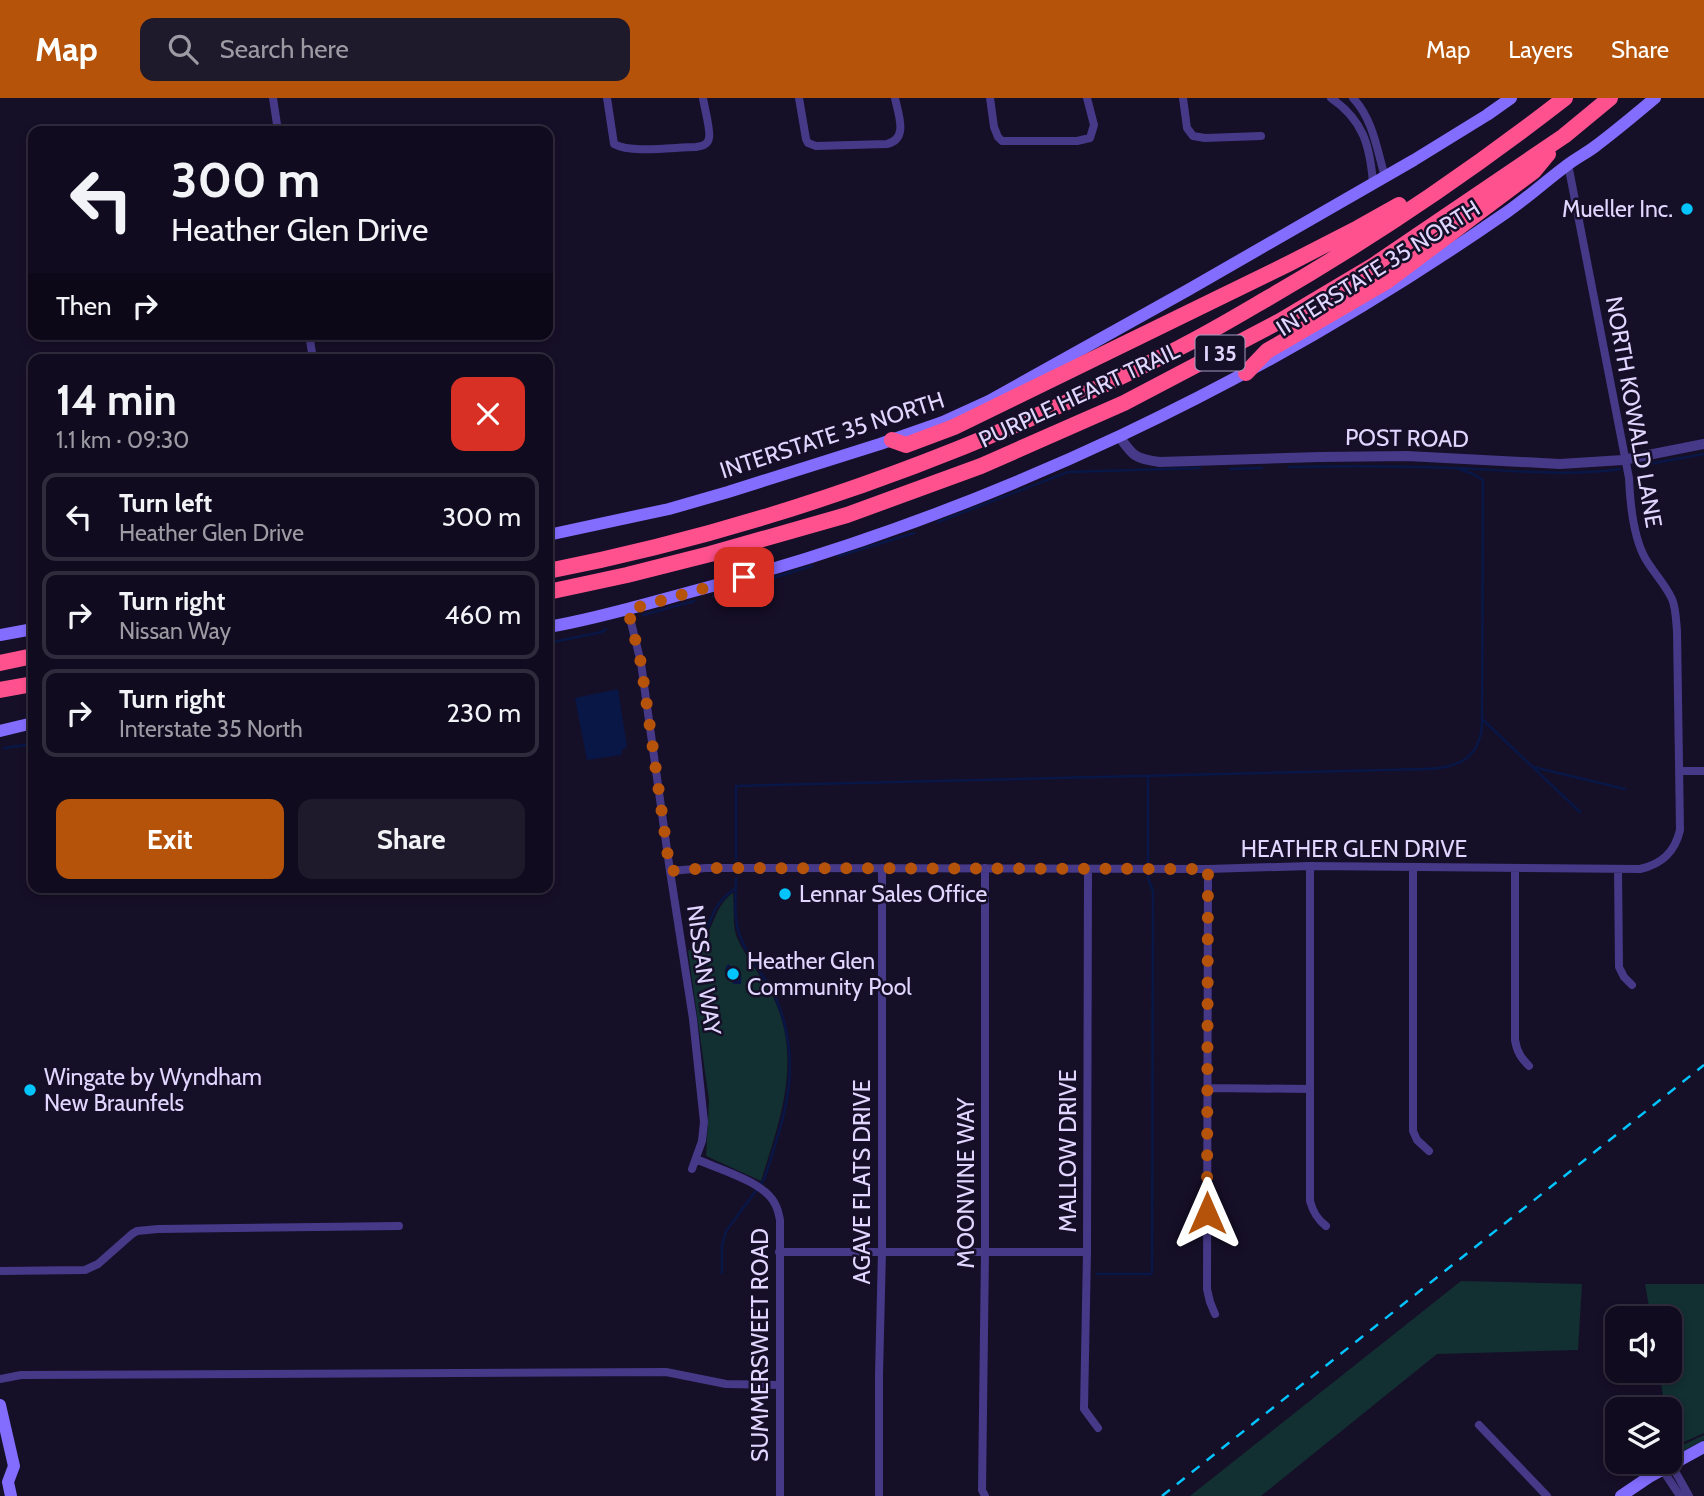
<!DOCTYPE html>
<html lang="en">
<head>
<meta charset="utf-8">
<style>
	body { margin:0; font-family:Cabin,sans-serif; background:#1e192b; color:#f1f3f6; height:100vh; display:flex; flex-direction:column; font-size:26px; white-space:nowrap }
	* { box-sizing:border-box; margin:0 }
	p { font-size:23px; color:#9c9ba4 }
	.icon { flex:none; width:38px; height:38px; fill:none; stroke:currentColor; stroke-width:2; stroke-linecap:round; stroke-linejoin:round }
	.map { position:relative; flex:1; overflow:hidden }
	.drawer { position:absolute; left:28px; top:256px; width:525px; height:539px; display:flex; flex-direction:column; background:#100b1e; border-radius:14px; box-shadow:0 4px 10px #0003,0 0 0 2px #302b3c }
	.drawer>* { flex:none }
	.top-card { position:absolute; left:28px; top:28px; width:525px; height:214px; border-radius:14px; box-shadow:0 4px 10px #0003,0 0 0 2px #302b3c; background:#100b1e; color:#f1f3f6; overflow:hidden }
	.fabs { position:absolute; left:1605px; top:1208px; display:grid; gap:14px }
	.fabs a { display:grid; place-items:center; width:77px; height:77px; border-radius:14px; background:#100b1e; box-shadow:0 4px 10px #0003,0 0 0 2px #302b3c; font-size:35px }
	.pin { position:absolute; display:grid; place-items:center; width:60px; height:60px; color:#fff; margin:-30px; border-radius:14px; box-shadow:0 4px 10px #0006 }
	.me { position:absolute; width:77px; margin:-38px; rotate:0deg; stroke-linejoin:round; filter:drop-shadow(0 0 5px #0008) }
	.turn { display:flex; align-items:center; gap:24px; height:147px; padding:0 28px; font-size:32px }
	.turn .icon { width:91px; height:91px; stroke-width:2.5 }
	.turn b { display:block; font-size:49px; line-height:60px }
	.then { display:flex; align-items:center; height:66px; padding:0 28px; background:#0003; gap:14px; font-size:26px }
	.round { display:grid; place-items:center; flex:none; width:74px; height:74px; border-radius:14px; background:#1e192b }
	.head { display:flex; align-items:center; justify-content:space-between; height:119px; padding:0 28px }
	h1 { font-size:42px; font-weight:700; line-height:52px }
	.action { display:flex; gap:14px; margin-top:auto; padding:14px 28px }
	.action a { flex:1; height:80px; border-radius:14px; background:#b45309; color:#fff; font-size:28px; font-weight:700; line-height:80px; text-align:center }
	.action a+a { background:#1e192b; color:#f1f3f6 }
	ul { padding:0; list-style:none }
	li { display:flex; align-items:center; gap:21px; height:88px; margin:0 14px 10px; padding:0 14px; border:4px solid #302b3c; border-radius:14px }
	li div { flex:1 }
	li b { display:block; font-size:26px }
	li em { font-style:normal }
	header { display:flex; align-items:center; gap:42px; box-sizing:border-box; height:98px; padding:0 35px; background:#b45309; color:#fff }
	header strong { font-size:33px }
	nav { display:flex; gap:38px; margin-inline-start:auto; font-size:24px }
	.search { width:490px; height:63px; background:#1e192b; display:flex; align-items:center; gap:18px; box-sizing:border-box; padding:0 24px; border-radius:14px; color:#9c9ba4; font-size:26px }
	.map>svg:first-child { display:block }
	.green { fill:#122f32 }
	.water { fill:#091747 }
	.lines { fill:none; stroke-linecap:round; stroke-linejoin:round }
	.stream { stroke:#091747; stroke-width:2.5 }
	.minor { stroke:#463988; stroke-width:8 }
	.tertiary { stroke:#463988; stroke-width:10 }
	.secondary { stroke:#836dff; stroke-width:12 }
	.motorway { stroke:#ff518e; stroke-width:16 }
	.rail { stroke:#02c5ff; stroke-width:2.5; stroke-dasharray:10 9; stroke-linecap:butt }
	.route { stroke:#b45309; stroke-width:12; stroke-dasharray:0 21.6 }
	.poi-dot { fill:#02c5ff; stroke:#160f28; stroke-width:2.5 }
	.labels { text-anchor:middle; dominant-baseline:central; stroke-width:5; stroke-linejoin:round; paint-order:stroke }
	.shield { fill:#160f28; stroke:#a39abe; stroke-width:2 }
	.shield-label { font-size:21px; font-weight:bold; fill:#e0d6ff }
	.poi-label { font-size:23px; fill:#e0d6ff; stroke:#160f28; text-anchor:start }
	.street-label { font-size:23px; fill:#e0d6ff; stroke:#160f28 }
</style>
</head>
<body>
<header>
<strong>Map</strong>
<div class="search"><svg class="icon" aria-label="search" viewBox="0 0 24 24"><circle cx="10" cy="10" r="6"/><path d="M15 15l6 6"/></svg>Search here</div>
<nav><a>Map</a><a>Layers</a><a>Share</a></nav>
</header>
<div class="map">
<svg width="1704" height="1398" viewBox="0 0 1704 1398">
	<rect width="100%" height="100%" fill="#160f28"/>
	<path class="green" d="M733,795C734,807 733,821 735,833C739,851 764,881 773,899C803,961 780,1022 761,1083L706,1058L709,1002L688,853C692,850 698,847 702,843C715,828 715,807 733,795Z
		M1461,1183L1582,1186L1578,1252L1437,1256L1261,1398H1190Z
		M1645,1186H1704V1335L1671,1350L1670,1311H1665L1659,1272H1670V1220H1651Z
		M1704,1337V1342L1670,1360V1353Z"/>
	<path class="water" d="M618,591L627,649L623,651L621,657L587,662L575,600Z
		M728,866C730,867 732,869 734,871C742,877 742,872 741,886H734C727,879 721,875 728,866Z"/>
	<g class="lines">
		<path class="stream" d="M1638,368L1704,356
			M1289,369C1344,368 1399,368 1455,370C1510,372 1565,379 1620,371
			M1230,371L1262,370
			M938,424L1068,374L1200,370
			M839,458L914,435
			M713,498L812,468
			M643,517L694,503
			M548,545L602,534L606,531
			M1482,621L1580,714
			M4,650L33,646
			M1533,669L1625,691
			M736,762V688L1426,671C1456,670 1478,662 1482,629L1483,382L1475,377L1457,370
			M691,846C706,840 709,823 716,810C721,802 728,795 736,790
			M722,1175V1148L726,1133L761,1086L765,1079C785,1017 803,967 777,903C767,880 748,861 740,838C733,820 736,798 736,780
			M1097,1176H1151L1152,1174L1153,793L1148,780V678"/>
		<path class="minor" d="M273,0L278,33
			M607,0L614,46C632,56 675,49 696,49C702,48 708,47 709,40C711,33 704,8 703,0
			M799,0L806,41L808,45L816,48L887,46C909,41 898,16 895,0
			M990,0L994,29L998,39L1002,43H1077L1090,40L1094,27L1087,0
			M1183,0L1187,30L1193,38L1205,40L1261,38
			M1331,0C1363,22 1370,47 1373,85
			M1353,0C1373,21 1377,52 1385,79
			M309,236L313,261
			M628,512L641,565L670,773L693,921L704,1024L702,1043L692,1071
			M1679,673H1704
			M1310,768V1103C1313,1114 1317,1121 1326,1128
			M1413,769V1033L1417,1042L1429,1053
			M1515,770V942C1517,954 1521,960 1529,968
			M1088,771L1087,1154L1084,1311L1098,1330
			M1208,771L1207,1191L1210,1204L1215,1216
			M1618,771L1619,869L1624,879L1632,887
			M670,773L706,770L1208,771L1310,768L1640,771C1662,766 1675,754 1680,732L1677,533C1676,523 1676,510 1672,501C1665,486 1653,474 1645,460C1633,438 1630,404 1629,380L1568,66
			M1208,990L1310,991
			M696,1061C718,1071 765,1084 775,1106C778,1111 779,1117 780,1122V1398
			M779,1154H1087
			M0,1173L85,1172L98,1166L132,1136L137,1133L158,1131L399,1128
			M0,1281L21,1277L666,1274L726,1286L780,1287
			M1617,1313V1314
			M1479,1327L1547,1398
			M1642,1363L1649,1379
			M1671,1366L1689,1398
			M1662,1371L1680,1398
			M879,1398V1277L882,1153V770
			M985,1398L982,1392L985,1154V770"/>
		<path class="tertiary" d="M1119,338C1133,358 1135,361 1160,364L1320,359L1407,358L1560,366L1623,362L1704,346"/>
		<path class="secondary" d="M548,437L669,411L728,394L880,346L943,324L989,303L1188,192L1414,62L1487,17L1511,0
			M548,529C601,520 652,504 705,490C991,414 1264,283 1507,114C1527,100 1546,83 1566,68C1576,60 1587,55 1597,47C1617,32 1636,16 1655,0
			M0,537L33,531
			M0,633L33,625
			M0,1307L14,1368L8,1384L11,1398
			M1621,1398L1649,1379L1704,1349"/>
		<path class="motorway" d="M1246,275L1267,253L1387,183L1534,73L1548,56
			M892,342L906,347L954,329L1288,166L1358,130L1399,107
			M548,473C768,430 980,352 1179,250C1209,235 1239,217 1268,200C1372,140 1471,73 1565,0
			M548,494L627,477L710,456L847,417L981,368L1124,305L1280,223L1374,167L1564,38L1610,0
			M0,565L33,558
			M0,592L33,586"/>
		<path class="rail" d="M1162,1398L1704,967"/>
	</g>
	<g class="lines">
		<path class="route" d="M744,479L628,512L641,565L670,773L706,770L1208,771L1207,1115"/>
	</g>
	<g class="poi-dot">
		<circle cx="1687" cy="111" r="7"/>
		<circle cx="785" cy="796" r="7"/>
		<circle cx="733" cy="876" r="7"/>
		<circle cx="30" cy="992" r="7"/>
	</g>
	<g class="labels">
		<rect class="shield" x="1195.5" y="237.5" width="49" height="35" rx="5"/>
		<g class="shield-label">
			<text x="1220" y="255">I 35</text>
		</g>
		<g class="poi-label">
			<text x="1673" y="111" text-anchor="end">Mueller Inc.</text>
			<text x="799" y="796">Lennar Sales Office</text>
			<text x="747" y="863">Heather Glen<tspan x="747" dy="26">Community Pool</tspan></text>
			<text x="44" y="979">Wingate by Wyndham<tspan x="44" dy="26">New Braunfels</tspan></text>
		</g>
		<g class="street-label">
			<text transform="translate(1378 170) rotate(-32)">INTERSTATE 35 NORTH</text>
			<text transform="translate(1079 297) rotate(-25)">PURPLE HEART TRAIL</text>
			<text transform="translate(1634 314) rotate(80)">NORTH KOWALD LANE</text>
			<text transform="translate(832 337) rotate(-18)">INTERSTATE 35 NORTH</text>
			<text transform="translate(1407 340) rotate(1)">POST ROAD</text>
			<text x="1354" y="751">HEATHER GLEN DRIVE</text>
			<text transform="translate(704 872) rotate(82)">NISSAN WAY</text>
			<text transform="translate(1068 1053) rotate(-90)">MALLOW DRIVE</text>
			<text transform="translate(862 1084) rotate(-90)">AGAVE FLATS DRIVE</text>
			<text transform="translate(966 1085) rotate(-90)">MOONVINE WAY</text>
			<text transform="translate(760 1247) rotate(-90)">SUMMERSWEET ROAD</text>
		</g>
	</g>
</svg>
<div class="fabs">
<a><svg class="icon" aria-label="sound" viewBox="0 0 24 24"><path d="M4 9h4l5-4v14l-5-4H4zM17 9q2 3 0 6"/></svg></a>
<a><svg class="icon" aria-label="layers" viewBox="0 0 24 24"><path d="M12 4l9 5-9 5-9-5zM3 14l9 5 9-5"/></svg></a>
</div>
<div class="pin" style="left:744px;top:479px;background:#d93025"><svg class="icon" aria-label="arrive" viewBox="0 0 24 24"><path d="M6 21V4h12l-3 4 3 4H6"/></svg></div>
<svg class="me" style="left:1207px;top:1115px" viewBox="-20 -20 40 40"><path d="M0-17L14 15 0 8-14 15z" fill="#b45309" stroke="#fff" stroke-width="4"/></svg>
<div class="top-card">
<div class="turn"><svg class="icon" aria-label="left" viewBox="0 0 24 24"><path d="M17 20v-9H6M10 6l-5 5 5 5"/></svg><div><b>300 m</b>Heather Glen Drive</div></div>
<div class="then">Then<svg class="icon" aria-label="right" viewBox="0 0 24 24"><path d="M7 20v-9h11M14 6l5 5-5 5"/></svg></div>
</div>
<section class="drawer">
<div class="head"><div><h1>14 min</h1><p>1.1 km · 09:30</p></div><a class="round" style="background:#d93025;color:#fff"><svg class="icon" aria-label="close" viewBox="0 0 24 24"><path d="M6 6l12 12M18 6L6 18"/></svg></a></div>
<ul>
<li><svg class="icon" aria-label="left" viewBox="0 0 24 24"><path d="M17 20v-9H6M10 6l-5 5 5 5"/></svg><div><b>Turn left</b><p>Heather Glen Drive</p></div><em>300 m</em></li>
<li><svg class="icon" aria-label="right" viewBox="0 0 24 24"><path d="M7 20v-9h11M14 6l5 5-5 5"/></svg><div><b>Turn right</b><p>Nissan Way</p></div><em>460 m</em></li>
<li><svg class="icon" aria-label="right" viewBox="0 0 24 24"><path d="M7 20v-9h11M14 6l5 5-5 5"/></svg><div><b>Turn right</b><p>Interstate 35 North</p></div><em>230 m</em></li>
</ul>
<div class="action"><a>Exit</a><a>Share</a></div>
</section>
</div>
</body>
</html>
